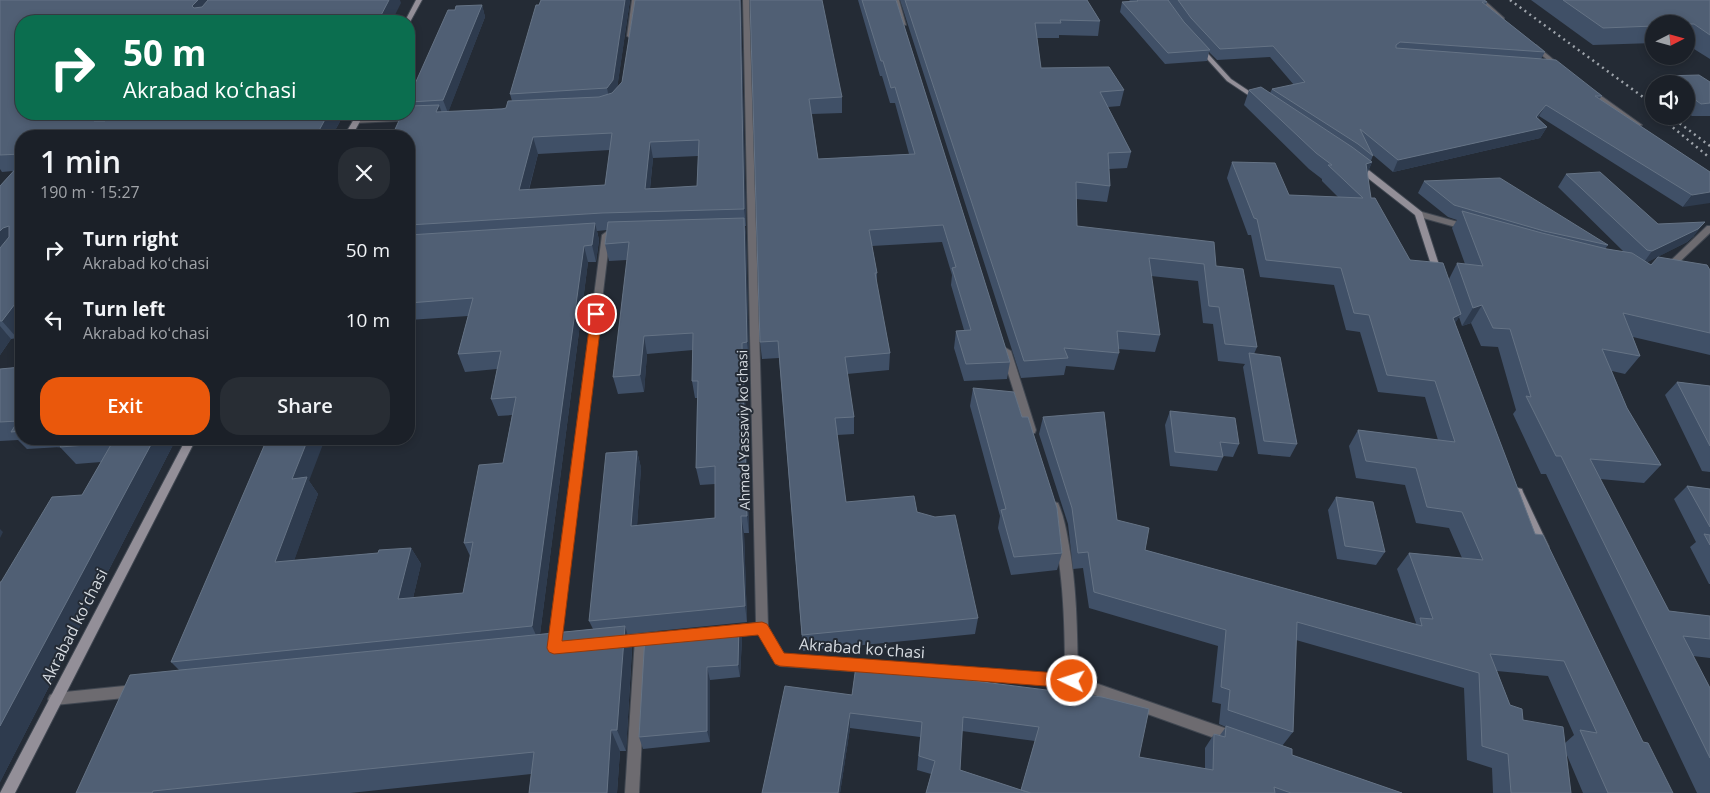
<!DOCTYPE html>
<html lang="en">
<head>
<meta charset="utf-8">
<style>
	body { margin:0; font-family:"Open Sans",sans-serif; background:#282d34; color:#f1f3f6; height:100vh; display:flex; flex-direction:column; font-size:19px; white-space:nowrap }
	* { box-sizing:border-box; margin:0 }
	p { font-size:16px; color:#a0a3a8 }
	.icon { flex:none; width:28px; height:28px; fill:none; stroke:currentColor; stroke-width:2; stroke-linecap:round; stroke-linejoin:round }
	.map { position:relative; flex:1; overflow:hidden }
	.side { position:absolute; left:15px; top:130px; width:400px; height:315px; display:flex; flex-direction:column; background:#1b2028; border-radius:20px; box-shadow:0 2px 8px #0003,0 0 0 1px #393e45 }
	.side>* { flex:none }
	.top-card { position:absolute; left:15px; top:15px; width:400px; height:105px; border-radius:20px; box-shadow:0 2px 8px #0003,0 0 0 1px #393e45; background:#0b6e4f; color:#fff; overflow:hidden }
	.needle { width:32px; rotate:84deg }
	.tools { position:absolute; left:1645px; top:15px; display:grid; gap:10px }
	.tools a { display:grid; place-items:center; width:50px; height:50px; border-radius:50%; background:#1b2028; box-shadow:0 2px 8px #0003,0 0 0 1px #393e45; font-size:25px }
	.pin { position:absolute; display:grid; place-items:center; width:42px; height:42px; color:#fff; margin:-21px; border:2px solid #fff; border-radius:50%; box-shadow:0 1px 5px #0007 }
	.me { position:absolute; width:55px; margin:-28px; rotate:274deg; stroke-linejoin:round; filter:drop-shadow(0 0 4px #0008) }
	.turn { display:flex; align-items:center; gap:18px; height:105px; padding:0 25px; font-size:22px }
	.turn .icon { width:65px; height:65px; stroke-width:2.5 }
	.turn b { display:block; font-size:35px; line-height:42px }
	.round { display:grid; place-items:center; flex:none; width:52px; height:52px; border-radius:20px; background:#282d34 }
	.head { display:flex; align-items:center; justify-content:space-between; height:85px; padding:0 25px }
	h1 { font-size:30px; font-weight:600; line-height:38px }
	.primary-button { display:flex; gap:10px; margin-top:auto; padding:10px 25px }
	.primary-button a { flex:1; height:58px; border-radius:20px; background:#ea580c; color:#fff; font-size:20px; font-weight:600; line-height:58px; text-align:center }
	.primary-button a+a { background:#282d34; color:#f1f3f6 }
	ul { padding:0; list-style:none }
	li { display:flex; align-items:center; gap:15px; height:70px; padding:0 25px }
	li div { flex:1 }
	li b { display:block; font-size:19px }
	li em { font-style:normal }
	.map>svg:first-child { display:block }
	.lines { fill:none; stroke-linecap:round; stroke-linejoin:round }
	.lane-casing { stroke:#404751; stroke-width:2 }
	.street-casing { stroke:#404751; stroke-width:2 }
	.secondary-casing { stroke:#404751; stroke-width:2 }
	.lane { fill:#6d6b70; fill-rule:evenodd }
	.street { fill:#6d6b70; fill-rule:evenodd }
	.secondary { fill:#938f98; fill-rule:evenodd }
	.rail { stroke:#9ea4ab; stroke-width:2.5; stroke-dasharray:2 4; stroke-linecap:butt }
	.wall { fill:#405067; fill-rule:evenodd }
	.shaded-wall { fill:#2e3b4e }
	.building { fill:#505f74; stroke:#657385; fill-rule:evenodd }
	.route { fill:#ea580c; stroke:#983908 }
	.labels { text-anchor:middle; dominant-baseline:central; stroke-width:4; stroke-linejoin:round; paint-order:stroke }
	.street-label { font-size:14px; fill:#d6dbe1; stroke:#242b35 }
	.near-street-label { font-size:16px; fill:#d6dbe1; stroke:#242b35 }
</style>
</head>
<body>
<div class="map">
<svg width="1710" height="793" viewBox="0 0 1710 793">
	<rect width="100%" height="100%" fill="#242b35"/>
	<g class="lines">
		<g class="lane-casing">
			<path id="lane" d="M641,633L645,635L647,639L639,793H625L635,639L637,635Z"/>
		</g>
		<g class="street-casing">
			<path id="street" d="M632,0H638L633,36L630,38L627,36Z
				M743,0H749L768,627L784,654L1065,675C1065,618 1063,561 1048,506L1050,503L1054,502L1058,503C1063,514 1066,528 1068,540C1077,585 1077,631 1078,677L1239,733L1241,738L1239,743L1234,745L1072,687L780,666L776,664L759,634L728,637L724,635L722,631L724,627L756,623Z
				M893,0H899L906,25L901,24Z
				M1477,0H1484L1504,18V20H1500Z
				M1532,45H1536L1561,66V68H1557L1532,47Z
				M1589,90H1593L1642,125L1635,127L1589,92Z
				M413,116H416V120L356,123L352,121L356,119Z
				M1416,212H1422L1469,225L1470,227L1469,229H1463L1416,216Z
				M1707,226H1710V233L1670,271H1664L1663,269L1664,267Z
				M606,232L610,235L560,646L558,650L554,652L550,650L548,646L602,235Z
				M1006,348L1011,351L1036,430L1035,433H1027L1026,430L1001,351Z
				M656,632L660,634L662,638L660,642L656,644L616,647L612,645L610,641L612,637L616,635Z
				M134,685L139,687L140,691L139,695L134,697L55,705L50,703L48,699L50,695L55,693Z"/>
		</g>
		<g class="secondary-casing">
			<path id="secondary" d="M416,0H422L410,22L405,21Z
				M1197,46H1201L1231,79L1261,99V101H1257L1227,81L1197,48Z
				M357,114H364L352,136H344Z
				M1355,164H1361L1422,212L1442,274L1441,276L1438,277L1434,274L1415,215L1355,168Z
				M186,439H196L15,793H0Z
				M1518,488L1522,489L1523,492L1549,547L1547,550L1543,552L1539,550L1537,547L1513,492L1514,489Z"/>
		</g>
		<use href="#lane" class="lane"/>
		<use href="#street" class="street"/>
		<use href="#secondary" class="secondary"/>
		<path class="rail" d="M1510,0L1654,105
			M1659,116L1710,158
			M1670,116L1710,146"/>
	</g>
	<path class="wall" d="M0,0L401,3L21,114H344L332,136H21V333L17,338L11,339L0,355V186L13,171L2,172L0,169Z
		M541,0H630L617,88L622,82L635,0H741L746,226H745L746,235L749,360H744L749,533H744L747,622L627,634L632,649L626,751H620L617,793H529L531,774L350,793H76L179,670L171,662L309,481L318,494L294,560L378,553L411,548L421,564L413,598L463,593L470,556L464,543L503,463L512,415L498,416L491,399L497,369L465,372L458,354L468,316L409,320V136L412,106L410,102L411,98L410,95L455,10L482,5L485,17L448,112L506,108L512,101L510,94ZM610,150L605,185L529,190L538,154ZM698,156L697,186L650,189L653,158ZM607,230L605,244L609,261L627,260L613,377L618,394L644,392L647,354L693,350L692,381L695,398H697L696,468L700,485L715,484V518L637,525L641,468L637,451L589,621L593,629L540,634L588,262H596L599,240L597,231Z
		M750,0L842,97V113L812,114L818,159L909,154L895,103H890L882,76H880L858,0H896L1010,362L1007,379L964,381L954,348L956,331L964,330L951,285L952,275L942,242L872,246L877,273V286L890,353L889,370L847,374L854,417V434L837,435L846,502L917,512L978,618L975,634L803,651L779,358L762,359L760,342Z
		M900,0H1087L1100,21L1098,36L1059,35V38H1037L1041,68L1124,90L1120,106L1108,107L1131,152L1127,168L1109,169L1110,186L1107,202L1076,199L1077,226L1216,266L1257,347L1254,354L1297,444L1290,457L1258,454L1243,367L1245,364L1218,361L1213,324L1203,323L1198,281L1151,276L1160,335L1155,352L1118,349L1119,353L1114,370L1066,366L1064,375L1021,378Z
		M1129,0H1168L1179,15L1168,0H1484L1487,2L1486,5L1545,52L1541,59L1602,96L1599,99L1710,172L1683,207L1539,116L1538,118L1547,127L1540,138L1393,172L1373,155L1371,161L1372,162L1367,174L1371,198L1410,260L1449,279L1457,263L1465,264L1452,228L1457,220L1448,217L1418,193L1424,181L1608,245L1605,249L1624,252L1558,187L1566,174L1658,224L1694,236L1687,242L1647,262L1651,265L1710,270V355L1633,337L1640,356L1625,374L1612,371L1627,408L1661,465L1644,483L1600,479L1669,611L1710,616V658L1693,656L1710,688V793H1697L1546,474H1541L1513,414L1516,410L1498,347L1481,346L1471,323L1462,326L1459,317L1455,323L1535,534L1643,742L1673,793H1583L1566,753L1571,793H1493L1492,768L1467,760L1464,688L1296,640L1293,732L1282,746L1292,755L1402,793H926L931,774L917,770L920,737L850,728L840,793H762L852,695L856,666L1139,757L1205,769V748L1214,734L1220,735L1226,727L1219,724L1221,704L1212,702L1218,646L1089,608L1083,568L1073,569L1068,524L1039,434L1043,417L1117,520L1145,550L1415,624L1416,623L1397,569L1409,553L1462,558L1449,528L1416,523L1405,485L1356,478L1349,446L1358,430L1438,440L1425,397L1378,392L1360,332L1346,330L1334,285L1260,277L1251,235H1248L1227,178L1232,162L1289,195L1338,197L1322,181V179L1309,169L1244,105L1249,90L1270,93L1272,89L1294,85L1270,57L1217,60L1209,52L1207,61L1165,64L1120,12L1122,2L1130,1ZM1497,671L1548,676L1574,735L1565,743L1523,720L1510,705ZM962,731L1035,741L1021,790L960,770Z
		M1531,0H1710V59L1686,44V24H1654V43L1593,45Z
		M1663,76L1710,82V116H1692L1686,112V84H1658Z
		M21,367V439H176L0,782L1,582L82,495L101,462L76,464L60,447H61L27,449L18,440L0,441V369Z
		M1677,382L1710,386V472L1702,471L1665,395Z
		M973,388L1062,553L1057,570L1011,575L998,528L1000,516L970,406Z
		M1170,411L1239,444L1233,457L1223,456V457L1217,471L1170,466L1165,425Z
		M1687,486L1710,489V584H1709L1690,547L1696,542L1674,499Z
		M1336,497L1385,552L1376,565L1337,559L1328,510Z
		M739,625L742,638L740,677L710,680V742L643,749L639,737Z"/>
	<path class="shaded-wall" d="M198,0H218L200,21L192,6Z
		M389,0H400L401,3L392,21H378Z
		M625,0H630L616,96L610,103L607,88Z
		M740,0H741L746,226L744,209Z
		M482,5L485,17L448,113L443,100Z
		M439,105L445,121L436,112Z
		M1546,105L1539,116L1530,128L1536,117Z
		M98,114H122L105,136L94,121V118Z
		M328,114H344L332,136H316Z
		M1547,127L1540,138L1393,172L1398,160Z
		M533,137L538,154L524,207L519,190Z
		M650,142L653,158L648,206L645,189Z
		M1372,162L1365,178L1366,164Z
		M1710,192V203L1683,207L1692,195Z
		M744,218L746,235L749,360L747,342Z
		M1705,222L1694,236L1687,242L1642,265L1652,251Z
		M595,223L599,240L596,262L592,245Z
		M9,226L17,245L0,266V231L3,228Z
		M584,246L588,262L539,642L532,626Z
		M21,296V333L17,338L2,321Z
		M1482,305L1471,323L1462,326L1473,308Z
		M1461,314L1450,331L1453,318Z
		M0,326L11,339L0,355Z
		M644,336L647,354L644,392L640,375Z
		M742,343L744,360L749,533L747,516Z
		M154,439H176L0,782V726Z
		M308,439H325L309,481L318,494L288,578L275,562L292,479Z
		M637,451L641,468L636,543L631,526Z
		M741,516L744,533L747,622L745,606Z
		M0,529L3,532L0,538Z
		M411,548L421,564L409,615L398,599Z
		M739,625L742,638L740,677L738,665Z
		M625,626L632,649L626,751L617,730Z
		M707,667L710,680V742L707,731Z
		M850,713V728L840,793H838Z
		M611,730L620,751L617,793H607Z"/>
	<path class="building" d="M0,0H198L192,6L194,8L202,7L208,0H389L378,21H21V114H98L94,118V121H105L111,114H328L316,136H21V154L0,155Z
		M541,0H625L613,80L607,88L510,94L536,5H539Z
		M635,0H740L744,209L602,213L409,225V136H392L402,114H409V106L439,105L436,112L502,109L506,108L508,101L599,97L612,93L622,82ZM612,133L605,185L519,190L533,137ZM699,140L697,186L645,189L650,142Z
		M750,0H822L842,97L809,99L818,159L915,154L895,87L891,88L883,61H881L862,0H896L1010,362L966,364L956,331L971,330L952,268L956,267L943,225L869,230L877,273H875L890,353L845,357L854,417L835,418L846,502L914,496L917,512L935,517L955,515L978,618L802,635L778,341L760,342Z
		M905,0H1087L1100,21L1060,20L1061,23H1035L1041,68L1109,67L1124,90L1100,92L1131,152L1108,153L1110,186L1076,182L1077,226L1214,242L1216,266L1243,269L1257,347L1225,344L1219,307L1209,306L1204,264L1149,258L1160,335L1117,331L1119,353L1064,348L1068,358L1024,361Z
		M1137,0H1168L1184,22L1210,50L1168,53L1122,2L1138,1Z
		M1178,0H1484L1487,2H1482L1545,52L1400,42L1396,45V48L1556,60L1602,96H1595L1710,172V192L1692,195L1546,105L1536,117L1547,127L1398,160L1360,129L1373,156L1358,144L1272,89L1305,82L1273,46L1220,49L1191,18Z
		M1563,0H1710V35L1694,24H1654V26L1603,28Z
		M482,5L443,100L410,102L413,95H410L448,10H455L456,6Z
		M1699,75L1710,82V103L1701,104L1686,93V84H1673L1663,76Z
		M1261,87L1352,147L1372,162L1366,164L1371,198H1375L1410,260L1443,263L1461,314L1453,318L1535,534L1543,535L1643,742L1648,743L1673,793H1608L1580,730L1597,733L1564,661L1490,654L1510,705L1522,709L1523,720L1563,727L1571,793H1511L1508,754L1482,746L1479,673L1297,622L1293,732L1228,710L1230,690L1221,687L1226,630L1094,592L1088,552L1078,553L1072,508L1043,417L1104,412L1117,520L1149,528L1145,550L1422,626L1420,618L1433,619L1409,553L1483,560L1462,512L1427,507L1416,468L1366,461L1358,430L1455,442L1435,381L1387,375L1369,315L1354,313L1341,268L1266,260L1257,219L1254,218L1232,162L1275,163L1289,195L1363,198L1328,165H1332L1316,153L1249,90Z
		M21,163V296L2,321H0V248L9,237V226L3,228L0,231V186Z
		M1600,172L1658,224L1705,222L1698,229L1652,251L1647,250L1566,174Z
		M1500,178L1608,245L1544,231L1454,205L1424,181Z
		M1462,211L1542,233L1607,249L1632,253L1651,265L1658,257L1707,265L1710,270V333L1623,313L1640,356L1602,349L1627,408L1661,465L1590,459L1669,611L1710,616V639L1683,636L1710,688V758L1561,456H1556L1526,396L1531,397L1510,329L1493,328L1482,305L1473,308L1457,263L1483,266Z
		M744,218L747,342L742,343L747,516H741L745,606L589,621L606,453L637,451L631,526L715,518V466L696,468L698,381H692L693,333L644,336L640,375L613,377L629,242L605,244L608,222Z
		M595,223L592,245L584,246L532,626L171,662L267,439H308L292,479L307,477L275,562L378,553L379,550L411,548L398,599L463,593L473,542L464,543L479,465L503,463L516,397L491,399L501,351L458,354L473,298L409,303V235Z
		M1249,353L1280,357L1297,444L1264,441Z
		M21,367V431L11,432L18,421L0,422V369Z
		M1677,382L1710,386V446Z
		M973,388L1014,392L1022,417H1028L1057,508L1062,553L1014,557L1001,510L1006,509Z
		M1170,411L1235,418L1239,444L1220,442L1223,457L1175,452Z
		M66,439H154L0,726V582H1L52,497L82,495L112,443L60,447Z
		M1687,486L1710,489V527Z
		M1336,497L1373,502L1385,552L1345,546Z
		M1704,534L1710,535V545Z
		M739,625L738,665L707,667V731L639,737L645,635Z
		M625,626L617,730H611L607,793H529L534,752L153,791L152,793H76L130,675Z
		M856,666L1102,697L1149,709L1139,757L1213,770L1214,734L1225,737L1226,726L1292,749V755L1402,793H1291L1274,787L1275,793H1031L1021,790L1039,727L963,717L960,770L1030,793H926L935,761L919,756L922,722L850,713L838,793H762L785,686L852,695Z"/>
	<path class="route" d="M596,310L602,314L562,641L762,622L767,624L784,653L1072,674L1078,676L1080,681L1078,686L1072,688L780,666L775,664L758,635L554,654L549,652L547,648L591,314Z"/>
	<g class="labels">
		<g class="street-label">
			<text transform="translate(743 430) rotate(-91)">Ahmad Yassaviy koʻchasi</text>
		</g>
		<g class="near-street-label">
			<text transform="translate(74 626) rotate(-63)">Akrabad koʻchasi</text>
			<text transform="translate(862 648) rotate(4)">Akrabad koʻchasi</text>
		</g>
	</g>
</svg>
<div class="tools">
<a><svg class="needle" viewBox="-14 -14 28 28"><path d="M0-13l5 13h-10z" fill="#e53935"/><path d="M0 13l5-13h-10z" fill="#a0a3a8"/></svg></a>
<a><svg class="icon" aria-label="sound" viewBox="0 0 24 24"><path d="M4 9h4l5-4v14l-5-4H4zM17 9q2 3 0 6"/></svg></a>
</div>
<div class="pin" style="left:596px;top:314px;background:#d93025"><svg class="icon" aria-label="arrive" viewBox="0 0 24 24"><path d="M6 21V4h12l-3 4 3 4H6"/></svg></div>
<svg class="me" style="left:1072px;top:681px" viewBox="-20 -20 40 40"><circle r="17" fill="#ea580c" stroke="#fff" stroke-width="3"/><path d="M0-11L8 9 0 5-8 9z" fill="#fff"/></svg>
<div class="top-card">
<div class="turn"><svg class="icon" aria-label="right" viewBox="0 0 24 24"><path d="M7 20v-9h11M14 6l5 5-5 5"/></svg><div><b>50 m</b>Akrabad koʻchasi</div></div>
</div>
<section class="side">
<div class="head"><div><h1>1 min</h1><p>190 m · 15:27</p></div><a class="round"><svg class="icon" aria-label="close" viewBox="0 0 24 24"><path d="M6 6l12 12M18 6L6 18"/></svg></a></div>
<ul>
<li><svg class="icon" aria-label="right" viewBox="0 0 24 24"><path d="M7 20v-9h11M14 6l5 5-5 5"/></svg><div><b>Turn right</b><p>Akrabad koʻchasi</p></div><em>50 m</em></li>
<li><svg class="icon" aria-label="left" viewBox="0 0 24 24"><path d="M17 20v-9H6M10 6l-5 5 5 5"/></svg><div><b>Turn left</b><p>Akrabad koʻchasi</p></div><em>10 m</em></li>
</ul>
<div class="primary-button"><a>Exit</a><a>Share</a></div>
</section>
</div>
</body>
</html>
